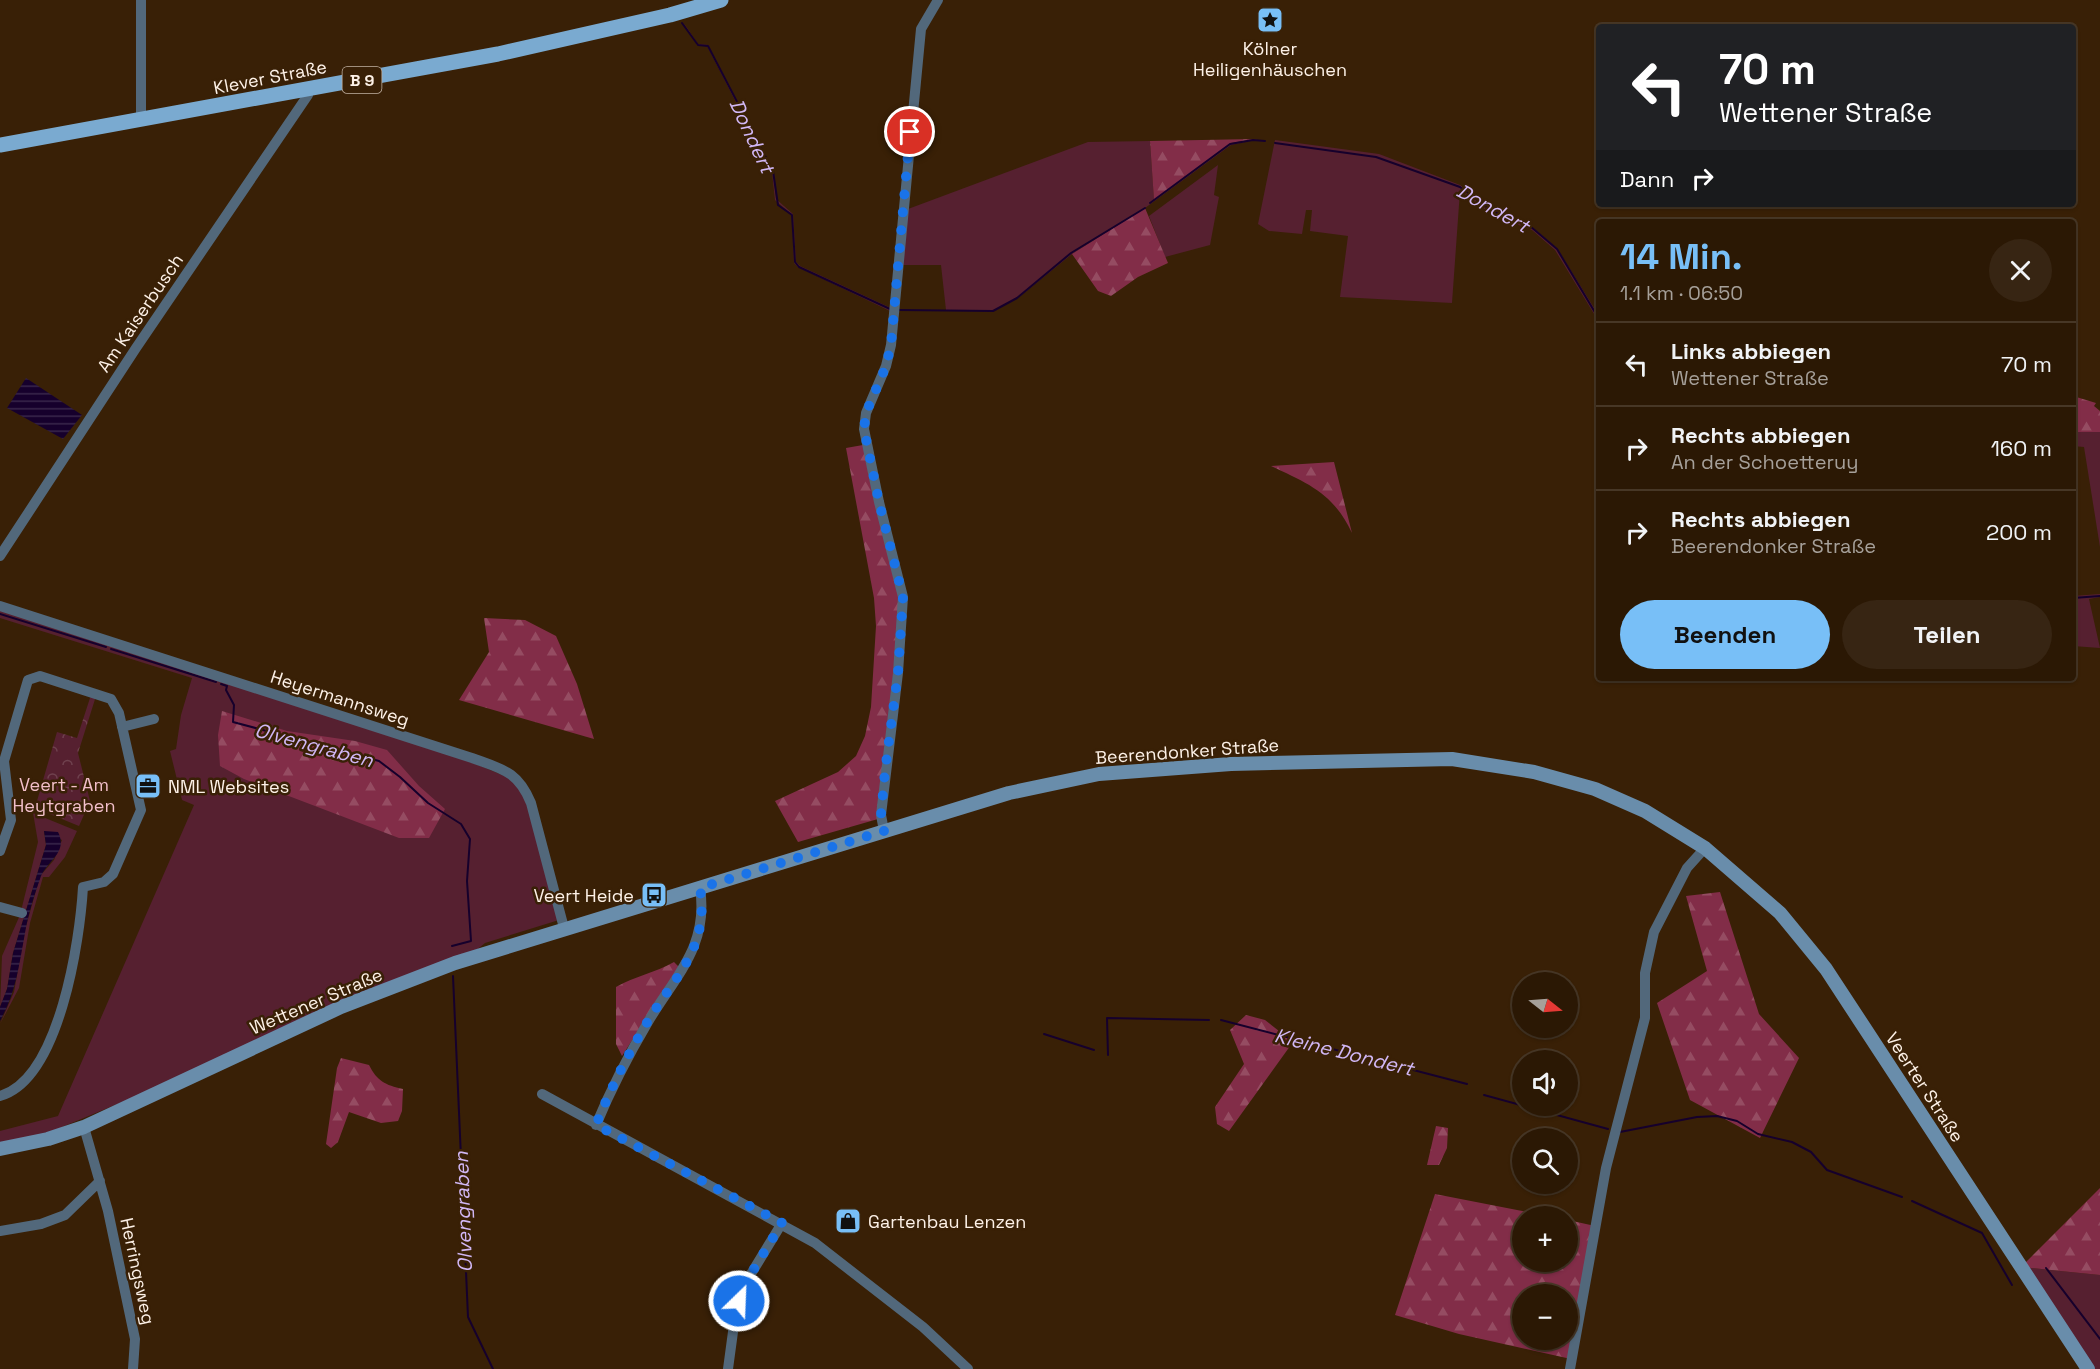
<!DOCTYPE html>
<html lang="de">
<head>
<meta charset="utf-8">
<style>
	body { margin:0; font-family:"Space Grotesk",sans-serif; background:#372513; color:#f1f3f6; height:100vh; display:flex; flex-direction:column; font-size:22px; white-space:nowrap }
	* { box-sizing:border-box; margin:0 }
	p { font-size:20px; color:#a6a09a }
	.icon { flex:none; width:33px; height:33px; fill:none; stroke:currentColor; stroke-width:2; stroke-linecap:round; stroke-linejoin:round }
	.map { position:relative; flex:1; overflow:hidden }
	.side { position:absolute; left:1596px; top:219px; width:480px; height:462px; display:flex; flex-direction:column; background:#2b1804; border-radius:6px; box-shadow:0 2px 4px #0004,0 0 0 2px #473726 }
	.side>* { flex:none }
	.guide { position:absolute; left:1596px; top:24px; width:480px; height:183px; border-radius:6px; box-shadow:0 2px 4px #0004,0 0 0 2px #473726; background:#202124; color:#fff; overflow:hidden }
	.needle { width:39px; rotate:107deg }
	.fabs { position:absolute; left:1512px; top:972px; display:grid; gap:12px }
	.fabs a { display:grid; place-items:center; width:66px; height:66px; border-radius:50%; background:#2b1804; box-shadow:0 2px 4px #0004,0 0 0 2px #473726; font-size:30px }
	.pin { position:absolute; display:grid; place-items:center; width:51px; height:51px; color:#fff; margin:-26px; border:3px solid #fff; border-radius:50%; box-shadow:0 2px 6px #0007 }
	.me { position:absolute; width:66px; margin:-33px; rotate:24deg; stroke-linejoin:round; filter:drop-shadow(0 0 4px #0008) }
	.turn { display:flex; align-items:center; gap:21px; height:126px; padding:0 24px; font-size:27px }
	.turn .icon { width:78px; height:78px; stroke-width:2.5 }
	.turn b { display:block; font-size:42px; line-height:51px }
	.then { display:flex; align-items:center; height:57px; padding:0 24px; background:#0003; gap:12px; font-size:22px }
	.round { display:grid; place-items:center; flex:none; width:63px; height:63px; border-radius:32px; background:#372513 }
	.headline { display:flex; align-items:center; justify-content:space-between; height:102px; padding:0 24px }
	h1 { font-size:36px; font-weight:600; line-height:45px; color:#78bff7 }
	.button { display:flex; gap:12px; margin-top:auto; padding:12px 24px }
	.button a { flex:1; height:69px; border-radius:36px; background:#78bff7; color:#111; font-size:24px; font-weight:600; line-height:69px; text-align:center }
	.button a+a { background:#372513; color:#f1f3f6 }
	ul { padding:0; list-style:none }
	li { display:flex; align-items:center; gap:18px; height:84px; padding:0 24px; border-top:2px solid #473726 }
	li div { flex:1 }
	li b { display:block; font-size:22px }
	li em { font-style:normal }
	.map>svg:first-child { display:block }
	.grass { fill:#562030 }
	.forest { fill:url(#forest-firs); fill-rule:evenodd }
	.park { fill:url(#park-crowns) }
	.water { fill:url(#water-rules) }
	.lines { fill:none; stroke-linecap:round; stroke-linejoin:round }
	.stream { stroke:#16002c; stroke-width:2 }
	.street { stroke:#52687b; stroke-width:10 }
	.secondary { stroke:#698dab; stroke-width:14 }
	.primary { stroke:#7aaad0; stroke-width:15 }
	.route { stroke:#1a73e8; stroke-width:10; stroke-dasharray:0 18 }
	.labels { text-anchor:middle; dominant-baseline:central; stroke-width:5; stroke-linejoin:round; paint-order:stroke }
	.shield { fill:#392006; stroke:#c2b2a4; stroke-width:1.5 }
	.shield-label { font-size:16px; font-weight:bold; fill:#fdf1e7 }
	.poi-label { font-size:18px; fill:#fdf1e7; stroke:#392006; text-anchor:start }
	.street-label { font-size:18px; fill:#fdf1e7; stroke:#392006 }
	.park-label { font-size:18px; fill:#f2bfca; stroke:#392006 }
	.water-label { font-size:20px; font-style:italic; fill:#d1b7f5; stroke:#392006 }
</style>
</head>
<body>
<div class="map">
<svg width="2100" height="1369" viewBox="0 0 2100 1369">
	<defs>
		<pattern id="forest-firs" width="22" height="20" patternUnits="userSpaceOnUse" patternTransform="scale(1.5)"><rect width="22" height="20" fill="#822d48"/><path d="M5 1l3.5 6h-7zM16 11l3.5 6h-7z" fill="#954c62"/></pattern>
		<pattern id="park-crowns" width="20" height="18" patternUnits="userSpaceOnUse" patternTransform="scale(1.5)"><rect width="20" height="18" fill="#562030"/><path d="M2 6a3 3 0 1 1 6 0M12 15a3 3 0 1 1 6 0" fill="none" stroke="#6f414e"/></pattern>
		<pattern id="water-rules" width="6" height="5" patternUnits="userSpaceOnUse" patternTransform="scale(1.5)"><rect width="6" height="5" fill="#16002c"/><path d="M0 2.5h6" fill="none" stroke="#39264b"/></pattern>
	</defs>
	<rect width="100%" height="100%" fill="#392006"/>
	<path class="grass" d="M683,22L698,44L708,45L773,171L776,199L793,214L796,262L800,266L891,308L890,311L798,267L794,263L792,215L775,200L772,172L707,46L697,45Z
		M1254,139L1266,142L1254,140L1231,145L1145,208L1072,254L1018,298L994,311H898L946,310L941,265H902L908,209L1088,142L1150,141L1154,199L1231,143Z
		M1275,140L1379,154L1460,185L1494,210L1525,221L1557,248L1599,316V322L1555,250L1532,230L1492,215L1460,191L1452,303L1340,297L1348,236L1310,231L1312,210H1306L1302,234L1269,231L1258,224Z
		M1218,165L1214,195L1219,197L1218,202L1210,245L1165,257L1149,216Z
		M2073,432H2100V547L2084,447L2073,446Z
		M2100,594V597L2089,599L2100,648L2073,646V596Z
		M0,609L471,762L514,780L528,804L559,920L485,943L456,967L356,1005L62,1127L52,1135L0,1144V1131L58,1116L194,805L182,800L170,751L176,749L181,715L192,678L0,618Z
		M33,813L77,831L65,857L49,877H43L30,923L19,988L0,1024L14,992L25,930L40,876L54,860L62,840L44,831L46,845L13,953L7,989L0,1007L2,956L20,915L38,842Z
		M2021,1267L2100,1275V1369H2083Z"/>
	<path class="forest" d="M1254,139L1231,143L1154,200L1150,141Z
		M1145,208L1168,263L1138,277L1111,296L1098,291L1072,254Z
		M2073,396L2096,403L2094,406L2100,411V432H2073Z
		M863,445L900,596V616L878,819L798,842L775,801L838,772L856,756L865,736L871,707L876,626L874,598L846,448Z
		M1334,462L1352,533C1333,493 1309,484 1271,466Z
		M484,618L525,620L556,636L577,684L594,739L459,700L489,652Z
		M222,711L287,731L355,741L387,750L419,786L445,809L429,838H399L244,779L220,766L218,735Z
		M1720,892L1759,1014L1799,1058L1760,1138L1690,1100L1657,1003L1707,971L1686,896Z
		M674,962L679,967L622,1056L616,1044V987C635,976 655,973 674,962Z
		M1246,1015L1265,1020L1293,1042L1229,1131L1217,1124L1215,1107L1244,1064L1230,1030Z
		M341,1058L369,1065C377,1081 385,1085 403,1089L402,1111L398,1121L381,1123L349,1112L338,1142L331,1148L326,1144L337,1068Z
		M1436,1126L1448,1128L1447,1148L1439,1165H1427Z
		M2100,1188V1275L2021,1267Z
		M1435,1194L1548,1216H1522V1262H1568V1220L1595,1226L1571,1359L1459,1334L1395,1315ZM1522,1294H1568V1340H1522Z"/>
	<path class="park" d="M91,695L96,696L78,753L90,801L79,826L35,808L57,732L77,738Z"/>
	<path class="water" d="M26,378L82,415L63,439L7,408Z
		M44,831L58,832C69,853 45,862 40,879C34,896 28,915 25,933C19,965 16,993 0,1021V1007L7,989L13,953L46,845Z"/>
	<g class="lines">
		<path class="stream" d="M682,23L698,45L708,46L773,171L778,205L792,215L795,262L799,267L890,309
			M1275,143L1376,157L1460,187L1493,212L1524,221L1557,249L1599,319
			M1150,203L1230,144L1253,140L1265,141
			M899,310L993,311L1017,298L1071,253L1145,208
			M2073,598L2100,596
			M0,614L106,647
			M111,649L216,682
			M221,684L227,686L226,690L234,705L233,722L379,761L400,777L428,803L461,824L470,839L467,881L471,941L452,946
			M453,976L468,1317L493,1369
			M1221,1020L1467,1084
			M1044,1034L1094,1050
			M1108,1055L1107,1018L1209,1020
			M1484,1095L1608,1129
			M1620,1132L1697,1117L1717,1116L1737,1121L1758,1134L1792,1142L1811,1152L1827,1170L1902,1197
			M1912,1201L1982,1233L2012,1285
			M2046,1268L2100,1339"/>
		<path class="street" d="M141,121V0
			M0,556L136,348L308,95L307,90
			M0,606L472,758C502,769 518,771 531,803L564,928
			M122,727L154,719
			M884,831L881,815L898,673L903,597L879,502L864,429L866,413L886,366L891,345L921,29L938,0
			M0,851L11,820L4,761L28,680L40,676L111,699L119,713L141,810L113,874L104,882L83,887C80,939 60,1079 0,1096
			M0,907L22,913
			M542,1094L815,1243L923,1327L968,1369
			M596,1125C611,1089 628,1056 648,1022C675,976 709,947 700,888
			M84,1127L108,1211L135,1339L133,1369
			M0,1231L41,1224L65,1215L100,1181
			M728,1369L735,1317L743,1287L782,1223
			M1570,1369L1606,1168L1645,1018V973L1654,932L1687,868L1705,848"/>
		<path class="secondary" d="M0,1149L48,1139L84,1127L341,1007L455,963L1009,793L1099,774L1231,764L1452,759L1534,772L1595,789L1645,811L1705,848L1780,913L1826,969L2088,1369"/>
		<path class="primary" d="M0,145L498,54L670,15L721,0"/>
	</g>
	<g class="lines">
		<path class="route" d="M739,1301L743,1287L782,1223L596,1125C610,1090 626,1058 645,1026C673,978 710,949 700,888L884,831L881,815L885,771L898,673L903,597L879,502L864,429L866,413L886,366L891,345L910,132"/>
	</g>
	<defs>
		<g id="sight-square" transform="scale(1.35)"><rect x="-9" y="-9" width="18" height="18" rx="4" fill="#78bff7" stroke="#392006"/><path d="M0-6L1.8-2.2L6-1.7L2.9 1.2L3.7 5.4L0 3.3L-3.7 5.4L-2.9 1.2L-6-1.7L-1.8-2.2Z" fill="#111"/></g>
		<g id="office-square" transform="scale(1.35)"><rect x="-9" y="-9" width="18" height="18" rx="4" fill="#78bff7" stroke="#392006"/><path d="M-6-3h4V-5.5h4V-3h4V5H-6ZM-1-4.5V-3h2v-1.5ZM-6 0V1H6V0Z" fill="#111"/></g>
		<g id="bus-square" transform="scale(1.35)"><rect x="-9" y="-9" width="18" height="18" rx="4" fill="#78bff7" stroke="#392006"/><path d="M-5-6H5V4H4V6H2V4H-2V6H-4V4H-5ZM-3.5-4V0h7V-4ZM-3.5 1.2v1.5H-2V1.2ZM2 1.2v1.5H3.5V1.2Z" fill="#111"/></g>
		<g id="shop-square" transform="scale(1.35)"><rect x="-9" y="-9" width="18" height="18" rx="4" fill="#78bff7" stroke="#392006"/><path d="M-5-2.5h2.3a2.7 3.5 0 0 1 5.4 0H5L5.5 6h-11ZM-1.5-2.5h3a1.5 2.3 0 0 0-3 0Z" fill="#111"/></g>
	</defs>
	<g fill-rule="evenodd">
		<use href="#sight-square" x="1270" y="20"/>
		<use href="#office-square" x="148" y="786"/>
		<use href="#bus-square" x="654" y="895"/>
		<use href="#shop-square" x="848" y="1221"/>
	</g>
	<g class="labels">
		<rect class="shield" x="342.5" y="67" width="39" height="26" rx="4.5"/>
		<g class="shield-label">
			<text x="362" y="80">B 9</text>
		</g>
		<g class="poi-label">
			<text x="1270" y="48" text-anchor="middle">Kölner<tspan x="1270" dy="21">Heiligenhäuschen</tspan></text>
			<text x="168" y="786">NML Websites</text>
			<text x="634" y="895" text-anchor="end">Veert Heide</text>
			<text x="868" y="1221">Gartenbau Lenzen</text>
		</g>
		<g class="street-label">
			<text transform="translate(270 77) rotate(-11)">Klever Straße</text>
			<text transform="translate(140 313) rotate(-56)">Am Kaiserbusch</text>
			<text transform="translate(340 698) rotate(18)">Heyermannsweg</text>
			<text transform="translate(1187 751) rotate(-4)">Beerendonker Straße</text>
			<text transform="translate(316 1001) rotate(-23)">Wettener Straße</text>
			<text transform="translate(1925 1087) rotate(57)">Veerter Straße</text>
			<text transform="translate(138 1271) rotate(78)">Herringsweg</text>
		</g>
		<g class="park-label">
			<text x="64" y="784">Veert - Am<tspan x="64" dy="21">Heytgraben</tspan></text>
		</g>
		<g class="water-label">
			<text transform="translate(752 136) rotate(65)">Dondert</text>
			<text transform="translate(1493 208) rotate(29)">Dondert</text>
			<text transform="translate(314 745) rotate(15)">Olvengraben</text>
			<text transform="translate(1344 1052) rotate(14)">Kleine Dondert</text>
			<text transform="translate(463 1212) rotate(-92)">Olvengraben</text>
		</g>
	</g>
</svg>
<div class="fabs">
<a><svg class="needle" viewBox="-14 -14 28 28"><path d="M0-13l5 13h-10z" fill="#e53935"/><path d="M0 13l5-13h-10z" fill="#a6a09a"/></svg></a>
<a><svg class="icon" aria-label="sound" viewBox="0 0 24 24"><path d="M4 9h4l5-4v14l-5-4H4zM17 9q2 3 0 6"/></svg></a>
<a><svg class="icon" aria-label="search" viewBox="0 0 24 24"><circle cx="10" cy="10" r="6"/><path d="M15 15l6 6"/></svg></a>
<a>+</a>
<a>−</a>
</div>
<div class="pin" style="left:910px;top:132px;background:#d93025"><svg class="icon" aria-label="arrive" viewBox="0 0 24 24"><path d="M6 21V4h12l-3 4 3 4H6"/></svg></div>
<svg class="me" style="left:739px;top:1301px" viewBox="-20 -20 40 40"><circle r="17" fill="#1a73e8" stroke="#fff" stroke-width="3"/><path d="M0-11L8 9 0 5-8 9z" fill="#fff"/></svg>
<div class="guide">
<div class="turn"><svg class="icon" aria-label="left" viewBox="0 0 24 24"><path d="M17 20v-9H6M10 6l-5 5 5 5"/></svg><div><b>70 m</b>Wettener Straße</div></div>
<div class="then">Dann<svg class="icon" aria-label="right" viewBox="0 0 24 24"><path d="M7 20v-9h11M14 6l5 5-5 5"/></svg></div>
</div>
<section class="side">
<div class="headline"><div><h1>14 Min.</h1><p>1.1 km · 06:50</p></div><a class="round"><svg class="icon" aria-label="close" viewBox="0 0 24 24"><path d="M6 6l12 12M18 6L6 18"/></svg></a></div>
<ul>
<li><svg class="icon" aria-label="left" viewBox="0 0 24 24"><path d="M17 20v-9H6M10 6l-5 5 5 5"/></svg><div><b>Links abbiegen</b><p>Wettener Straße</p></div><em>70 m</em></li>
<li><svg class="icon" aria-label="right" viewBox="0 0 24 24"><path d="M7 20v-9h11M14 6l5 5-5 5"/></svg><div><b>Rechts abbiegen</b><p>An der Schoetteruy</p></div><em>160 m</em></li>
<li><svg class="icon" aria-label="right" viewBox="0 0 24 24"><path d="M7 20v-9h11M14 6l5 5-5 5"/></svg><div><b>Rechts abbiegen</b><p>Beerendonker Straße</p></div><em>200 m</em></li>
</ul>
<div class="button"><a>Beenden</a><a>Teilen</a></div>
</section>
</div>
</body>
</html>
